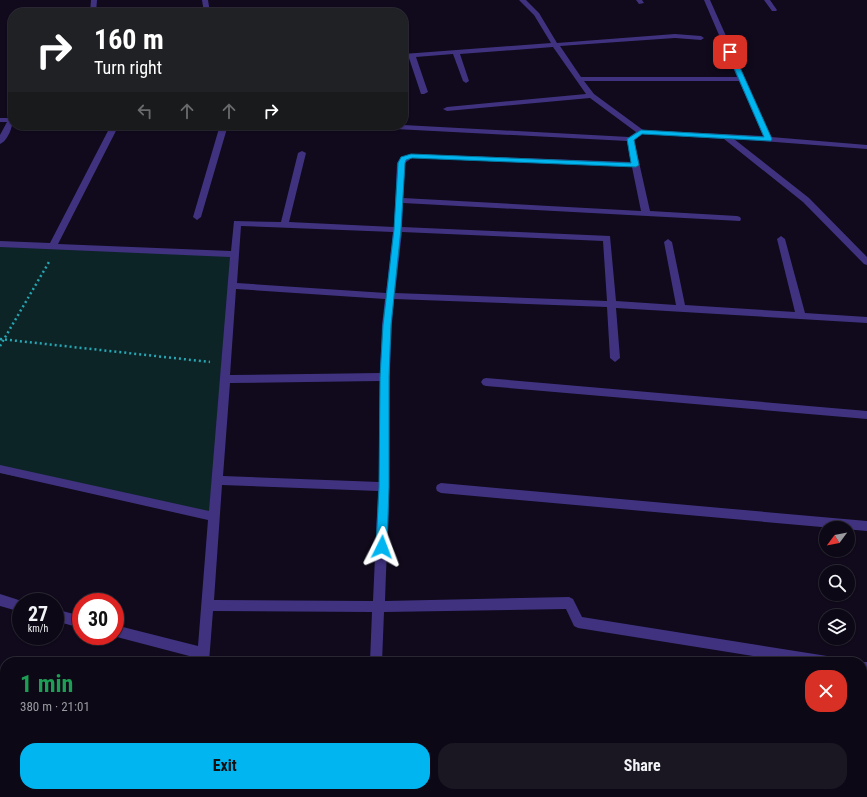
<!DOCTYPE html>
<html lang="en">
<head>
<meta charset="utf-8">
<style>
	body { margin:0; font-family:"Roboto Condensed",sans-serif; background:#1a1622; color:#f1f3f6; height:100vh; display:flex; flex-direction:column; font-size:15px; white-space:nowrap }
	* { box-sizing:border-box; margin:0 }
	p { font-size:13px; color:#9a9aa0 }
	.icon { flex:none; width:22px; height:22px; fill:none; stroke:currentColor; stroke-width:2; stroke-linecap:round; stroke-linejoin:round }
	.map { position:relative; flex:1; overflow:hidden }
	.drawer { position:absolute; left:0px; top:657px; width:867px; height:140px; display:flex; flex-direction:column; background:#0c0815; border-radius:16px 16px 0 0; box-shadow:0 1px 3px #0004,0 0 0 1px #2c2934 }
	.drawer>* { flex:none }
	.banner { position:absolute; left:8px; top:8px; width:400px; height:122px; border-radius:16px; box-shadow:0 1px 3px #0004,0 0 0 1px #2c2934; background:#202124; color:#fff; overflow:hidden }
	.needle { width:26px; rotate:238deg }
	.buttons { position:absolute; left:819px; top:521px; display:grid; gap:8px }
	.buttons a { display:grid; place-items:center; width:36px; height:36px; border-radius:50%; background:#0c0815; box-shadow:0 1px 3px #0004,0 0 0 1px #2c2934; font-size:20px }
	.speed { position:absolute; left:12px; top:593px; display:flex; gap:8px; font-size:20px; font-weight:700; text-align:center }
	.speed>* { display:grid; place-content:center; width:52px; height:52px; border-radius:50%; background:#0c0815; box-shadow:0 1px 3px #0004,0 0 0 1px #2c2934; line-height:1 }
	.speed small { font-size:10px; font-weight:400 }
	.speed .limit { border:6px solid #d22; background:#fff; color:#111 }
	.pin { position:absolute; display:grid; place-items:center; width:34px; height:34px; color:#fff; margin:-17px; border-radius:8px; box-shadow:0 2px 6px #0006 }
	.me { position:absolute; width:44px; margin:-22px; rotate:3deg; stroke-linejoin:round; filter:drop-shadow(0 0 3px #0008) }
	.turn { display:flex; align-items:center; gap:14px; height:84px; padding:0 20px; font-size:18px }
	.turn .icon { width:52px; height:52px; stroke-width:2.5 }
	.turn b { display:block; font-size:28px; line-height:34px }
	.lanes { display:flex; align-items:center; height:38px; padding:0 20px; background:#0003; justify-content:center; gap:20px; direction:ltr }
	.lanes .off { opacity:.35 }
	.round { display:grid; place-items:center; flex:none; width:42px; height:42px; border-radius:16px; background:#1a1622 }
	.head { display:flex; align-items:center; justify-content:space-between; height:68px; padding:0 20px }
	h1 { font-size:24px; font-weight:700; line-height:30px; color:#1e9e55 }
	.cta { display:flex; gap:8px; margin-top:auto; padding:8px 20px }
	.cta a { flex:1; height:46px; border-radius:16px; background:#00b5f0; color:#111; font-size:16px; font-weight:700; line-height:46px; text-align:center }
	.cta a+a { background:#1a1622; color:#f1f3f6 }
	.map>svg:first-child { display:block }
	.green { fill:#0d2427 }
	.lines { fill:none; stroke-linecap:round; stroke-linejoin:round }
	.path { stroke:#25a7b4; stroke-width:2.5; stroke-dasharray:2 3; stroke-linecap:butt }
	.street { fill:#40327f; fill-rule:evenodd }
	.route { fill:#00b5f0; stroke:#00769c }
</style>
</head>
<body>
<div class="map">
<svg width="867" height="797" viewBox="0 0 867 797">
	<rect width="100%" height="100%" fill="#100a1c"/>
	<path class="green" d="M0,244L235,254L215,517L0,473Z"/>
	<g class="lines">
		<path class="path" d="M0,339L210,362
			M0,346L49,262"/>
		<path class="street" d="M91,0H97L96,13H90Z
			M202,0H208L210,13H204Z
			M519,0H526L539,13L557,43L675,34L701,36L704,38L701,40L675,38L560,46L581,77H737L704,0H710L771,137L867,145V149L734,139L809,198L867,257V265L864,264L803,202L724,139L642,134L634,140L650,211L737,216L740,217L741,219L740,221L403,203L402,227L610,236L616,301L676,305L664,242L668,239L672,242L685,305L795,312L777,239L781,236L785,239L805,313L867,317V323L616,308L620,358L615,362L610,358L607,307L394,299C388,361 390,423 389,485C389,524 386,563 385,601L569,597L573,599L582,617L827,656L831,658L833,662H790L578,628L574,626L566,609L384,612L382,662H370L372,612L213,611L209,662H197V658L113,636H115V625L198,646L208,520L0,473V465L209,511L230,257L0,247V241L50,243L111,125H119L58,244L231,251L234,221L281,222L298,153L302,151L306,153L289,222L394,227L397,163L401,157L411,154L631,162L627,141L357,127L356,125H403L629,137L636,132L590,98L447,111L443,109L447,107L586,94L553,47L460,54L469,81L466,83L463,81L453,54L416,57L428,92L424,94H421L409,58H403V54L551,43L534,15ZM584,81H739L763,136L643,130L594,94ZM412,158L632,167L641,211L403,198L405,163ZM241,226L393,232L386,293L237,283ZM402,232L603,241L607,301L395,293ZM236,289L385,299L382,325L380,373L230,375ZM380,381L379,482L223,476L230,383ZM222,485L378,491L373,601L214,600Z
			M636,0H642L644,3L639,4Z
			M764,0H770L777,10L776,11H772Z
			M0,118H13C13,126 8,141 0,144V135L7,122H0Z
			M220,125H228L201,217L197,220L193,217Z
			M486,378L867,411V419L486,386L483,385L481,382L483,379Z
			M441,483L867,521V531L441,493L437,491L436,488L437,485Z
			M0,594L25,602H21V612L0,606Z
			M55,609L81,616V628L55,621Z
			M862,662H867V674H862Z
			M184,792H198V797H184Z
			M766,792H802L804,797H768Z"/>
	</g>
	<path class="route" d="M730,50L733,52L772,139L771,141L642,134L634,140L639,165L636,167L412,158L406,160L405,163L401,229L391,325L389,377V487L387,547L385,550L382,552L378,550L376,547L379,487L380,377L383,325L394,229L398,163L401,157L411,154L631,163L627,139L641,130L764,137L727,52Z"/>
</svg>
<div class="buttons">
<a><svg class="needle" viewBox="-14 -14 28 28"><path d="M0-13l5 13h-10z" fill="#e53935"/><path d="M0 13l5-13h-10z" fill="#9a9aa0"/></svg></a>
<a><svg class="icon" aria-label="search" viewBox="0 0 24 24"><circle cx="10" cy="10" r="6"/><path d="M15 15l6 6"/></svg></a>
<a><svg class="icon" aria-label="layers" viewBox="0 0 24 24"><path d="M12 4l9 5-9 5-9-5zM3 14l9 5 9-5"/></svg></a>
</div>
<div class="speed"><div>27<small>km/h</small></div><div class="limit">30</div></div>
<div class="pin" style="left:730px;top:52px;background:#d93025"><svg class="icon" aria-label="arrive" viewBox="0 0 24 24"><path d="M6 21V4h12l-3 4 3 4H6"/></svg></div>
<svg class="me" style="left:382px;top:547px" viewBox="-20 -20 40 40"><path d="M0-17L14 15 0 8-14 15z" fill="#00b5f0" stroke="#fff" stroke-width="4"/></svg>
<div class="banner">
<div class="turn"><svg class="icon" aria-label="right" viewBox="0 0 24 24"><path d="M7 20v-9h11M14 6l5 5-5 5"/></svg><div><b>160 m</b>Turn right</div></div>
<div class="lanes"><svg class="icon off" aria-label="left" viewBox="0 0 24 24"><path d="M17 20v-9H6M10 6l-5 5 5 5"/></svg><svg class="icon off" aria-label="ahead" viewBox="0 0 24 24"><path d="M12 20V5M6 11l6-6 6 6"/></svg><svg class="icon off" aria-label="ahead" viewBox="0 0 24 24"><path d="M12 20V5M6 11l6-6 6 6"/></svg><svg class="icon" aria-label="right" viewBox="0 0 24 24"><path d="M7 20v-9h11M14 6l5 5-5 5"/></svg></div>
</div>
<section class="drawer">
<div class="head"><div><h1>1 min</h1><p>380 m · 21:01</p></div><a class="round" style="background:#d93025;color:#fff"><svg class="icon" aria-label="close" viewBox="0 0 24 24"><path d="M6 6l12 12M18 6L6 18"/></svg></a></div>
<div class="cta"><a>Exit</a><a>Share</a></div>
</section>
</div>
</body>
</html>
